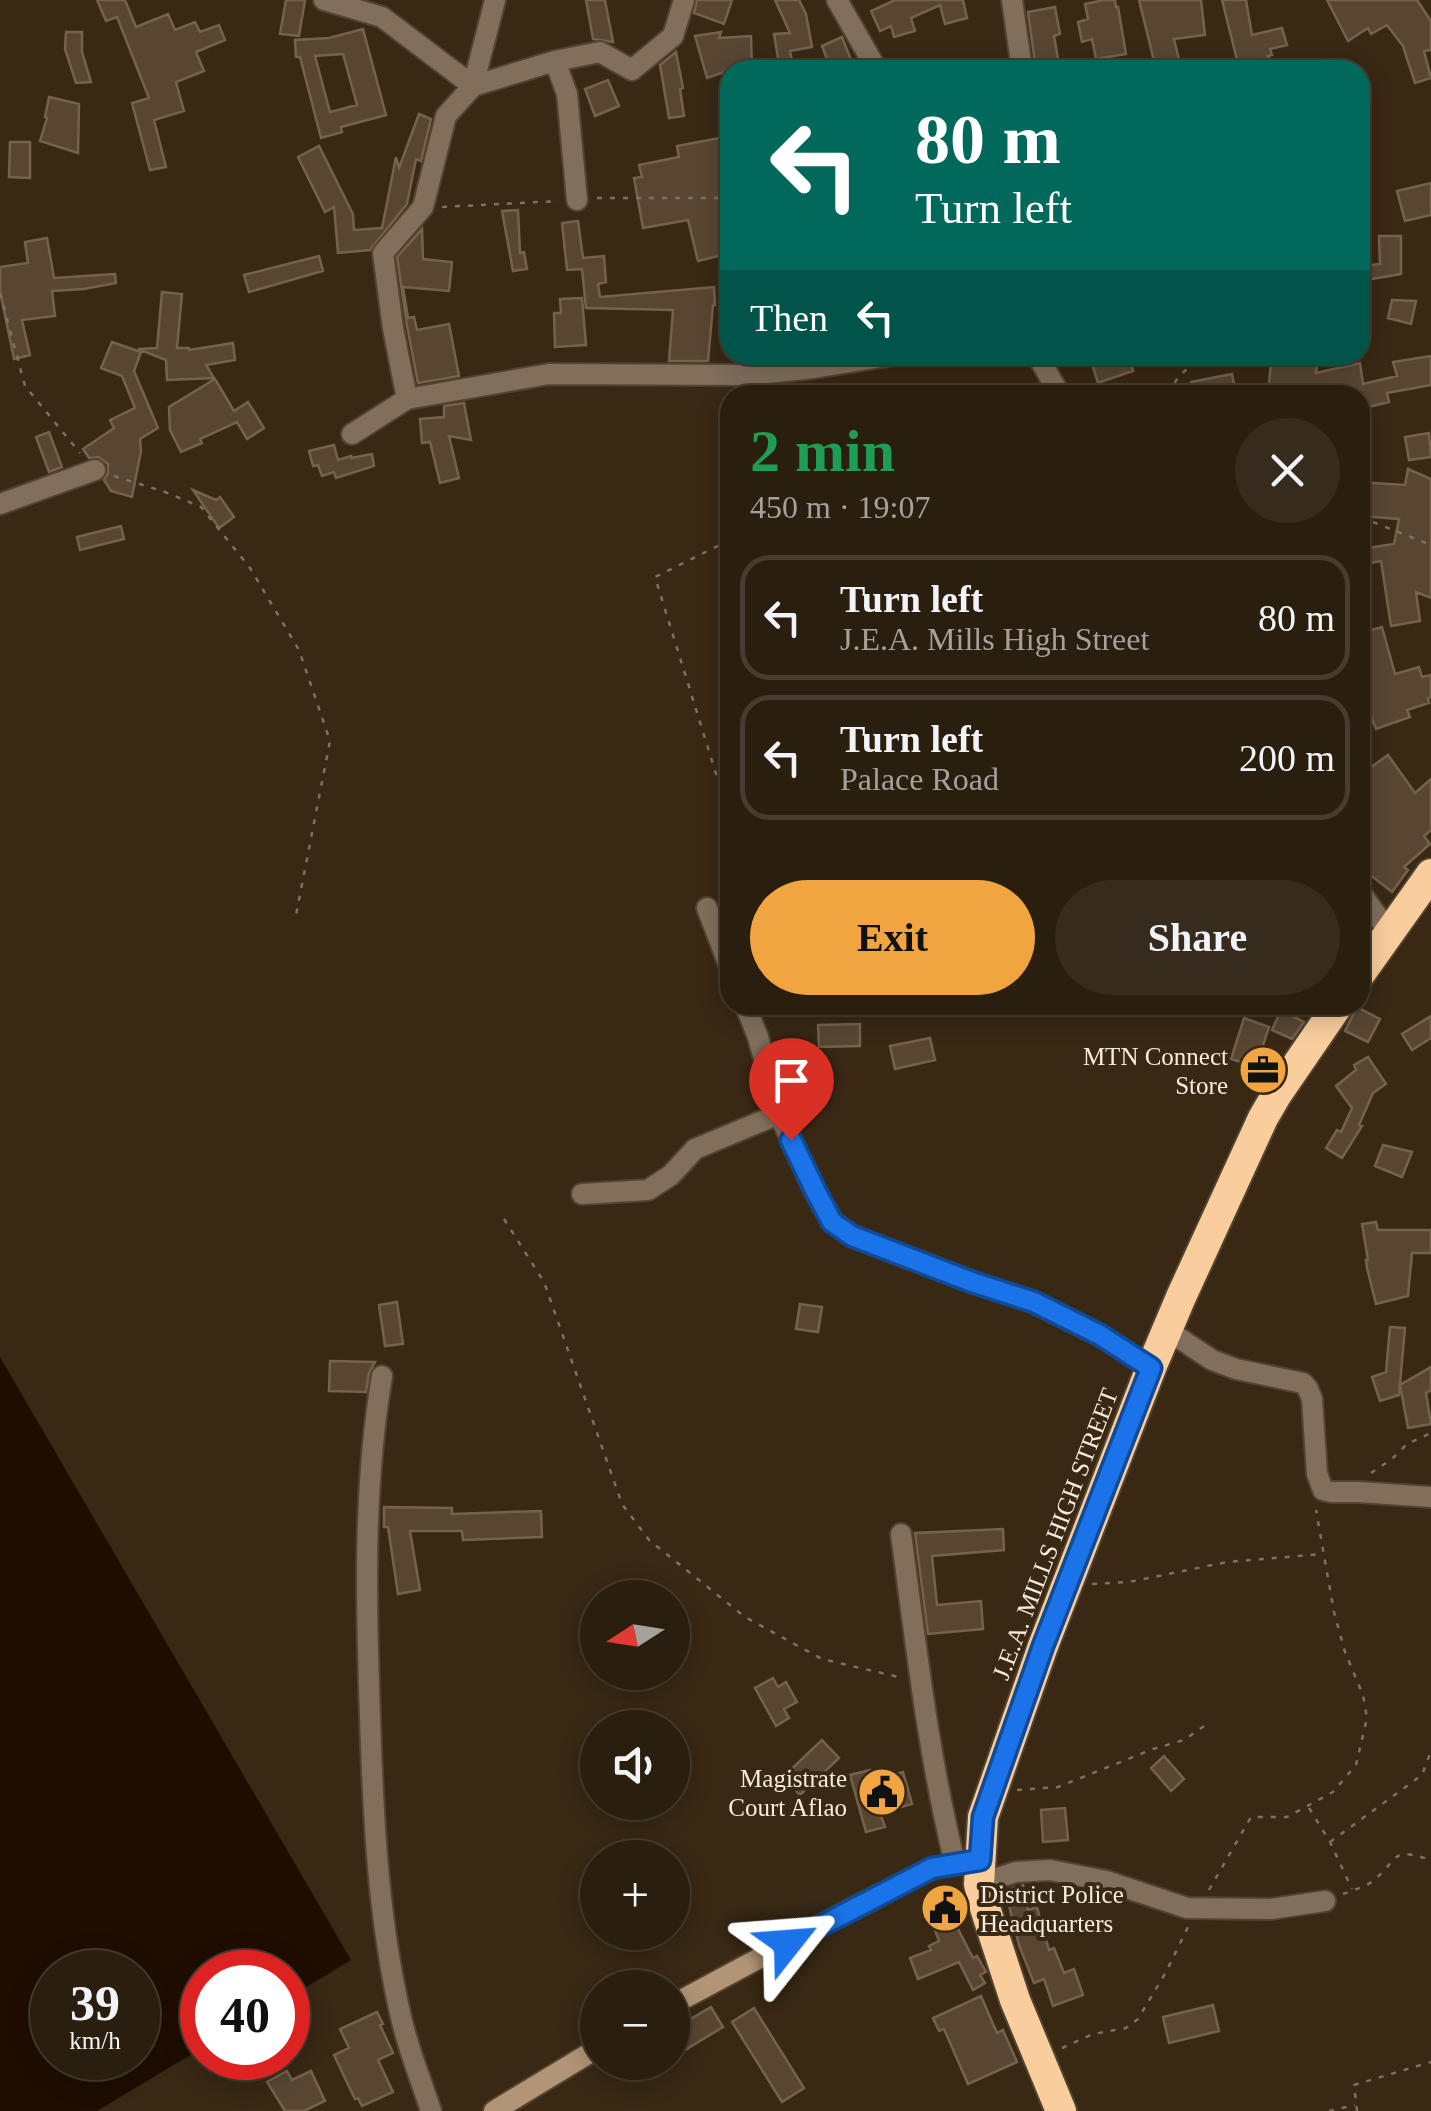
<!DOCTYPE html>
<html lang="en">
<head>
<meta charset="utf-8">
<style>
	body { margin:0; font-family:"Times New Roman",serif; background:#362b1d; color:#f1f3f6; height:100vh; display:flex; flex-direction:column; font-size:38px; white-space:nowrap }
	* { box-sizing:border-box; margin:0 }
	p { font-size:32px; color:#a5a29e }
	.icon { flex:none; width:55px; height:55px; fill:none; stroke:currentColor; stroke-width:2; stroke-linecap:round; stroke-linejoin:round }
	.map { position:relative; flex:1; overflow:hidden }
	.details { position:absolute; left:720px; top:385px; width:650px; height:630px; display:flex; flex-direction:column; background:#2a1e0f; border-radius:30px; box-shadow:0 5px 25px #0003,0 0 0 2px #463c2f }
	.details>* { flex:none }
	.guide { position:absolute; left:720px; top:60px; width:650px; height:305px; border-radius:30px; box-shadow:0 5px 25px #0003,0 0 0 2px #463c2f; background:#00695c; color:#fff; overflow:hidden }
	.needle { width:65px; rotate:258deg }
	.fabs { position:absolute; left:580px; top:1580px; display:grid; gap:20px }
	.fabs a { display:grid; place-items:center; width:110px; height:110px; border-radius:50%; background:#2a1e0f; box-shadow:0 5px 25px #0003,0 0 0 2px #463c2f; font-size:50px }
	.speed { position:absolute; left:30px; top:1950px; display:flex; gap:20px; font-size:50px; font-weight:700; text-align:center }
	.speed>* { display:grid; place-content:center; width:130px; height:130px; border-radius:50%; background:#2a1e0f; box-shadow:0 5px 25px #0003,0 0 0 2px #463c2f; line-height:1 }
	.speed small { font-size:25px; font-weight:400 }
	.speed .limit { border:15px solid #d22; background:#fff; color:#111 }
	.pin { position:absolute; display:grid; place-items:center; width:85px; height:85px; color:#fff; margin:-102px -42px; border-radius:50% 50% 50% 0; rotate:-45deg; box-shadow:0 0 10px #0007 }
	.pin .icon { rotate:45deg }
	.me { position:absolute; width:110px; margin:-55px; rotate:62deg; stroke-linejoin:round; filter:drop-shadow(0 0 8px #0008) }
	.turn { display:flex; align-items:center; gap:35px; height:210px; padding:0 30px; font-size:45px }
	.turn .icon { width:130px; height:130px; stroke-width:2.5 }
	.turn b { display:block; font-size:70px; line-height:85px }
	.then { display:flex; align-items:center; height:95px; padding:0 30px; background:#0003; gap:20px; font-size:38px }
	.round { display:grid; place-items:center; flex:none; width:105px; height:105px; border-radius:52px; background:#362b1d }
	.head { display:flex; align-items:center; justify-content:space-between; height:170px; padding:0 30px }
	h1 { font-size:60px; font-weight:700; line-height:75px; color:#1e9e55 }
	.primary-button { display:flex; gap:20px; margin-top:auto; padding:20px 30px }
	.primary-button a { flex:1; height:115px; border-radius:60px; background:#f1a540; color:#111; font-size:40px; font-weight:700; line-height:115px; text-align:center }
	.primary-button a+a { background:#362b1d; color:#f1f3f6 }
	ul { padding:0; list-style:none }
	li { display:flex; align-items:center; gap:30px; height:125px; margin:0 20px 15px; padding:0 10px; border:5px solid #463c2f; border-radius:30px }
	li div { flex:1 }
	li b { display:block; font-size:38px }
	li em { font-style:normal }
	.map>svg:first-child { display:block }
	.water { fill:#1f0d00; fill-rule:evenodd }
	.building { fill:#584632; stroke:#75624d; stroke-width:2.5; fill-rule:evenodd }
	.lines { fill:none; stroke-linecap:round; stroke-linejoin:round }
	.street-casing { stroke:#534330; stroke-width:24 }
	.secondary-casing { stroke:#534330; stroke-width:24 }
	.highway-casing { stroke:#534330; stroke-width:34 }
	.path { stroke:#7f7160; stroke-width:2.5; stroke-dasharray:5 8; stroke-linecap:butt }
	.street { stroke:#816f5c; stroke-width:20 }
	.secondary { stroke:#b19576; stroke-width:20 }
	.highway { stroke:#f9cd9c; stroke-width:30 }
	.route-casing { stroke:#114b97; stroke-width:25 }
	.route { stroke:#1a73e8; stroke-width:18 }
	.labels { text-anchor:middle; dominant-baseline:central; stroke-width:8; stroke-linejoin:round; paint-order:stroke }
	.poi-label { font-size:25px; fill:#f7ebdf; stroke:#382814; text-anchor:end }
	.street-label { font-size:25px; fill:#f7ebdf; stroke:#382814 }
</style>
</head>
<body>
<div class="map">
<svg width="1431" height="2111" viewBox="0 0 1431 2111">
	<rect width="100%" height="100%" fill="#382814"/>
	<path class="water" d="M0,1357L351,1960L288,1998V1972H202V2048L97,2111H0ZM52,1972H138V2058H52Z"/>
	<path class="building" d="M97,0H125L136,27L168,14L175,30L195,22L200,32L219,25L225,40L196,52L204,71L176,82L184,111L154,120L166,167L150,170L132,103L149,98L117,17L106,21Z
		M286,0H305L299,36L280,34Z
		M586,0H605L613,42L593,39Z
		M697,0H732L724,24L694,13Z
		M775,0H799L806,14L812,47L790,51L794,70H780L774,34L790,33Z
		M895,0H963L967,18L945,24L940,5L911,18L915,31L894,37L891,26L880,31L871,11Z
		M1104,0H1115L1116,7H1118L1126,54L1096,59L1092,39L1082,42L1078,22L1088,19L1085,4Z
		M1139,0H1201L1205,35L1174,39L1179,60L1155,65Z
		M1222,0H1246L1252,35L1282,28L1287,45L1270,49L1272,55L1268,56L1273,70H1242L1240,63L1238,64Z
		M1327,0H1417L1431,21V50L1424,51L1431,78L1415,83L1403,46L1387,25L1371,34L1368,28L1348,41Z
		M1055,7L1060,34L1054,36L1060,70H1036L1028,12Z
		M363,29L386,115L341,127L342,132L321,138L300,57H296L295,40L329,38ZM343,54L357,105L330,112L315,56Z
		M66,32H82V52L91,82L76,83L65,49Z
		M721,32L719,38L751,36L752,70H730L707,78L695,36Z
		M842,37L855,70H831L822,46Z
		M676,52L683,88L680,89L684,116L669,118L660,65Z
		M608,80L619,106L595,116L585,89Z
		M49,97L79,104L78,153L40,141L47,118L45,117Z
		M419,114L431,119L421,161L416,159L407,204L370,250L338,253L334,207L325,212L298,157L319,146L353,214L354,230L382,228L396,157L399,168Z
		M730,136V253L698,261L688,220L643,228L634,178L642,177L639,165L679,157L677,146Z
		M10,142H30V178L9,177Z
		M1431,183V215L1405,221L1397,191Z
		M518,210L520,253L524,252L527,269L513,271L502,211Z
		M578,221L583,258L604,256L606,282L598,284L600,297L714,287L715,305H713L708,361H669L673,310L586,308L582,269L567,270L562,223Z
		M422,229L423,259L452,262L449,291L403,287L408,318L414,317L417,330L449,324L459,376L418,383L407,326L397,257Z
		M1379,236H1401V274L1366,280L1363,266L1380,264Z
		M47,238L54,278L115,274L116,283L84,289L52,291L55,316L22,320L30,355L14,359L0,291V267L28,263L25,242Z
		M319,256L323,271L249,292L244,275Z
		M162,292L182,294L177,348H189V350L233,343L235,360L206,365L214,378L167,380L166,360L138,349L157,348Z
		M582,298L586,345L555,347L554,313H561L560,299Z
		M1392,300L1416,301L1411,324L1388,318Z
		M112,342L141,352L134,371L158,428L140,439L141,451L132,497L111,491L104,480L108,473V464L98,457L89,458L83,449L114,428L110,420L135,408L122,376L101,368Z
		M1089,355H1128L1133,371L1098,383Z
		M1431,356V385L1387,393L1389,402L1360,409V395H1268L1271,362L1317,366L1316,373L1360,363L1363,384L1397,376L1393,362Z
		M1232,374L1236,395H1194L1191,382Z
		M215,379L234,411L248,402L264,428L247,439L237,422L200,439L202,443L181,452L170,430L169,407Z
		M464,403L471,440L449,436L459,478L440,483L430,442L422,443L420,419L444,417V406Z
		M49,432L62,467L49,472L36,437Z
		M1429,433L1431,457L1409,460L1405,437Z
		M334,445L338,460L351,456V458L372,454L374,466L336,478L334,472L322,476L318,465L313,466L309,451Z
		M1408,469L1431,479V598L1416,592L1420,621L1391,626L1381,561L1360,565V549L1394,544L1399,519L1360,516V482L1405,485Z
		M193,490L216,500L220,497L234,517L219,528Z
		M121,526L124,539L80,550L77,537Z
		M1382,627L1395,674L1419,667L1422,677L1431,675V697L1428,698L1429,703L1407,710L1410,717L1376,729L1371,716L1360,722V633Z
		M1388,755L1415,793L1431,779V830L1424,836L1430,844L1404,867L1408,870L1392,892L1360,867V775Z
		M1357,1007L1380,1019L1368,1042L1345,1031Z
		M1281,1010L1304,1022L1292,1039L1272,1030Z
		M1431,1016V1038L1412,1050L1402,1034Z
		M1244,1018L1269,1027L1256,1067L1231,1059Z
		M860,1024V1046L819,1047L818,1025Z
		M930,1038L935,1060L895,1069L890,1046Z
		M1368,1057L1386,1084L1373,1093L1359,1125L1362,1126L1342,1158L1326,1148L1337,1130L1341,1132L1352,1108L1336,1086L1356,1070L1354,1065Z
		M1383,1145L1412,1152L1402,1177L1375,1166Z
		M1376,1222L1378,1230H1431V1253H1412L1408,1296L1376,1304L1367,1268L1366,1260H1368L1362,1224Z
		M397,1302L403,1344L385,1346L379,1305Z
		M800,1304L822,1307L818,1332L796,1329Z
		M1390,1327L1405,1328L1399,1395L1380,1401L1372,1377L1386,1372Z
		M330,1361L375,1362L369,1373L366,1392L329,1391Z
		M1431,1367V1390L1426,1393L1431,1424L1408,1428L1400,1385Z
		M384,1507L452,1508V1514L541,1511L542,1537L463,1540L462,1531H410L420,1590L398,1594L388,1527H384Z
		M1003,1529L1004,1550L932,1556L937,1605L981,1601L983,1629L928,1634L915,1533Z
		M773,1678L778,1687L786,1682L797,1702L784,1709L789,1718L776,1726L755,1688Z
		M822,1740L839,1758L800,1795L783,1777Z
		M1164,1756L1184,1779L1171,1791L1151,1768Z
		M870,1770L873,1780L903,1772L912,1804L880,1813L885,1827L866,1832L850,1775Z
		M1065,1808L1068,1840L1043,1842L1041,1810Z
		M1023,1885L1028,1910L1037,1907L1049,1950L1054,1948L1064,1973L1074,1969L1083,1995L1053,2006L1044,1979L1034,1983L1019,1945L1005,1890Z
		M948,1893L958,1920L954,1921L973,1958L977,1956L986,1972L980,1975L985,1983L973,1990L959,1962L918,1979L910,1958L931,1950L929,1946L939,1941L931,1919L941,1915L934,1898Z
		M981,1996L997,2033L1003,2030L1017,2062L968,2084L944,2029L939,2031L933,2018Z
		M1213,2005L1219,2031L1169,2043L1163,2017Z
		M711,2007L723,2027L672,2058V2030Z
		M754,2008L804,2088L782,2102L732,2022Z
		M377,2012L383,2024L380,2025L393,2053L378,2060L393,2092L362,2106L358,2098L355,2099L334,2055L349,2048L340,2029Z
		M287,2071L292,2080L311,2071L325,2101L304,2111H285L267,2082Z"/>
	<g class="lines">
		<g class="street-casing">
			<path id="street" d="M324,0L382,17L473,86L495,0
				M684,0L673,36L632,70L600,52L555,61L473,86L446,116L423,207L383,253L393,328L407,399L549,374L749,375L814,368
				M837,0L877,70
				M1012,0L1022,70
				M555,61L567,94L577,200
				M1037,355L1060,395
				M812,357L814,368L894,355
				M352,434L407,399
				M0,504L95,470
				M1360,892L1389,932
				M707,908L730,968
				M745,1005L758,1037L779,1114L815,1192L833,1222L852,1236L972,1282L1034,1302L1100,1335L1151,1368
				M582,1194L648,1190L671,1175L695,1149L779,1114
				M1167,1330L1212,1360L1236,1369L1303,1383L1308,1389L1312,1399L1317,1474L1323,1490L1331,1492H1359L1431,1497
				M382,1376C363,1487 366,1603 370,1716C373,1816 378,1919 401,2017C408,2049 421,2080 431,2111
				M901,1534C916,1644 928,1755 955,1863
				M979,1884L1016,1872L1050,1870L1106,1881L1187,1908L1271,1909L1325,1901"/>
		</g>
		<g class="secondary-casing">
			<path id="secondary" d="M672,2005L853,1908L933,1868L980,1861
				M494,2111L598,2048"/>
		</g>
		<g class="highway-casing">
			<path id="highway" d="M1360,974L1431,874
				M1061,2111L1015,2000L985,1908L979,1884L983,1817L1043,1646L1151,1368L1181,1297L1263,1118L1277,1094L1338,1005"/>
		</g>
		<path class="path" d="M597,198H730
			M442,207L559,201
			M0,293L25,386L80,453
			M1328,355L1367,356
			M1170,395C1174,375 1191,366 1207,355
			M114,476L165,492L201,507L250,568L299,650L330,741L296,915
			M1373,522L1431,545
			M730,540L655,577L717,777L730,771
			M504,1219L544,1282L622,1504L649,1540L745,1617L822,1659L903,1678
			M1371,1473L1392,1459L1407,1444L1431,1433
			M1092,1584L1129,1582L1227,1562L1322,1554
			M1017,1790L1058,1787L1153,1749L1184,1740L1207,1724
			M1309,1808L1330,1842L1352,1889
			M1330,1842L1422,1775L1431,1751
			M1209,1890L1251,1817H1287L1333,1792L1356,1765L1367,1718L1363,1695L1345,1652L1334,1612L1316,1510
			M1343,1894C1353,1890 1366,1887 1374,1880C1401,1857 1390,1847 1431,1860
			M1062,2048L1093,2034L1126,2028L1138,2019L1166,1972L1188,1927
			M1329,2111L1355,2105
			M1357,2111L1354,2085L1431,2062"/>
		<use href="#street" class="street"/>
		<use href="#secondary" class="secondary"/>
		<use href="#highway" class="highway"/>
	</g>
	<g class="lines">
		<g class="route-casing">
			<path id="route" d="M788,1943L932,1868L980,1860L983,1817L1043,1646L1151,1368L1100,1335L1034,1302L972,1282L852,1236L832,1222L816,1192L791,1140"/>
		</g>
		<use href="#route" class="route"/>
	</g>
	<defs>
		<g id="office-disc" transform="scale(2.5)"><circle r="9.5" fill="#f1a540" stroke="#382814"/><path d="M-6-3h4V-5.5h4V-3h4V5H-6ZM-1-4.5V-3h2v-1.5ZM-6 0V1H6V0Z" fill="#111"/></g>
		<g id="civic-disc" transform="scale(2.5)"><circle r="9.5" fill="#f1a540" stroke="#382814"/><path d="M-.6-6.5H3V-4.5H.6V-3L4-1V1h2V6H-6V1h2V-1L-.6-3ZM-1.2 2.5V6h2.4V2.5Z" fill="#111"/></g>
	</defs>
	<g fill-rule="evenodd">
		<use href="#office-disc" x="1263" y="1070"/>
		<use href="#civic-disc" x="882" y="1792"/>
		<use href="#civic-disc" x="945" y="1908"/>
	</g>
	<g class="labels">
		<g class="poi-label">
			<text x="1228" y="1056">MTN Connect<tspan x="1228" dy="29">Store</tspan></text>
			<text x="847" y="1778">Magistrate<tspan x="847" dy="29">Court Aflao</tspan></text>
			<text x="980" y="1894" text-anchor="start">District Police<tspan x="980" dy="29">Headquarters</tspan></text>
		</g>
		<g class="street-label">
			<text transform="translate(1055 1534) rotate(-69)">J.E.A. MILLS HIGH STREET</text>
		</g>
	</g>
</svg>
<div class="fabs">
<a><svg class="needle" viewBox="-14 -14 28 28"><path d="M0-13l5 13h-10z" fill="#e53935"/><path d="M0 13l5-13h-10z" fill="#a5a29e"/></svg></a>
<a><svg class="icon" aria-label="sound" viewBox="0 0 24 24"><path d="M4 9h4l5-4v14l-5-4H4zM17 9q2 3 0 6"/></svg></a>
<a>+</a>
<a>−</a>
</div>
<div class="speed"><div>39<small>km/h</small></div><div class="limit">40</div></div>
<div class="pin" style="left:791px;top:1140px;background:#d93025"><svg class="icon" aria-label="arrive" viewBox="0 0 24 24"><path d="M6 21V4h12l-3 4 3 4H6"/></svg></div>
<svg class="me" style="left:788px;top:1943px" viewBox="-20 -20 40 40"><path d="M0-17L14 15 0 8-14 15z" fill="#1a73e8" stroke="#fff" stroke-width="4"/></svg>
<div class="guide">
<div class="turn"><svg class="icon" aria-label="left" viewBox="0 0 24 24"><path d="M17 20v-9H6M10 6l-5 5 5 5"/></svg><div><b>80 m</b>Turn left</div></div>
<div class="then">Then<svg class="icon" aria-label="left" viewBox="0 0 24 24"><path d="M17 20v-9H6M10 6l-5 5 5 5"/></svg></div>
</div>
<section class="details">
<div class="head"><div><h1>2 min</h1><p>450 m · 19:07</p></div><a class="round"><svg class="icon" aria-label="close" viewBox="0 0 24 24"><path d="M6 6l12 12M18 6L6 18"/></svg></a></div>
<ul>
<li><svg class="icon" aria-label="left" viewBox="0 0 24 24"><path d="M17 20v-9H6M10 6l-5 5 5 5"/></svg><div><b>Turn left</b><p>J.E.A. Mills High Street</p></div><em>80 m</em></li>
<li><svg class="icon" aria-label="left" viewBox="0 0 24 24"><path d="M17 20v-9H6M10 6l-5 5 5 5"/></svg><div><b>Turn left</b><p>Palace Road</p></div><em>200 m</em></li>
</ul>
<div class="primary-button"><a>Exit</a><a>Share</a></div>
</section>
</div>
</body>
</html>
